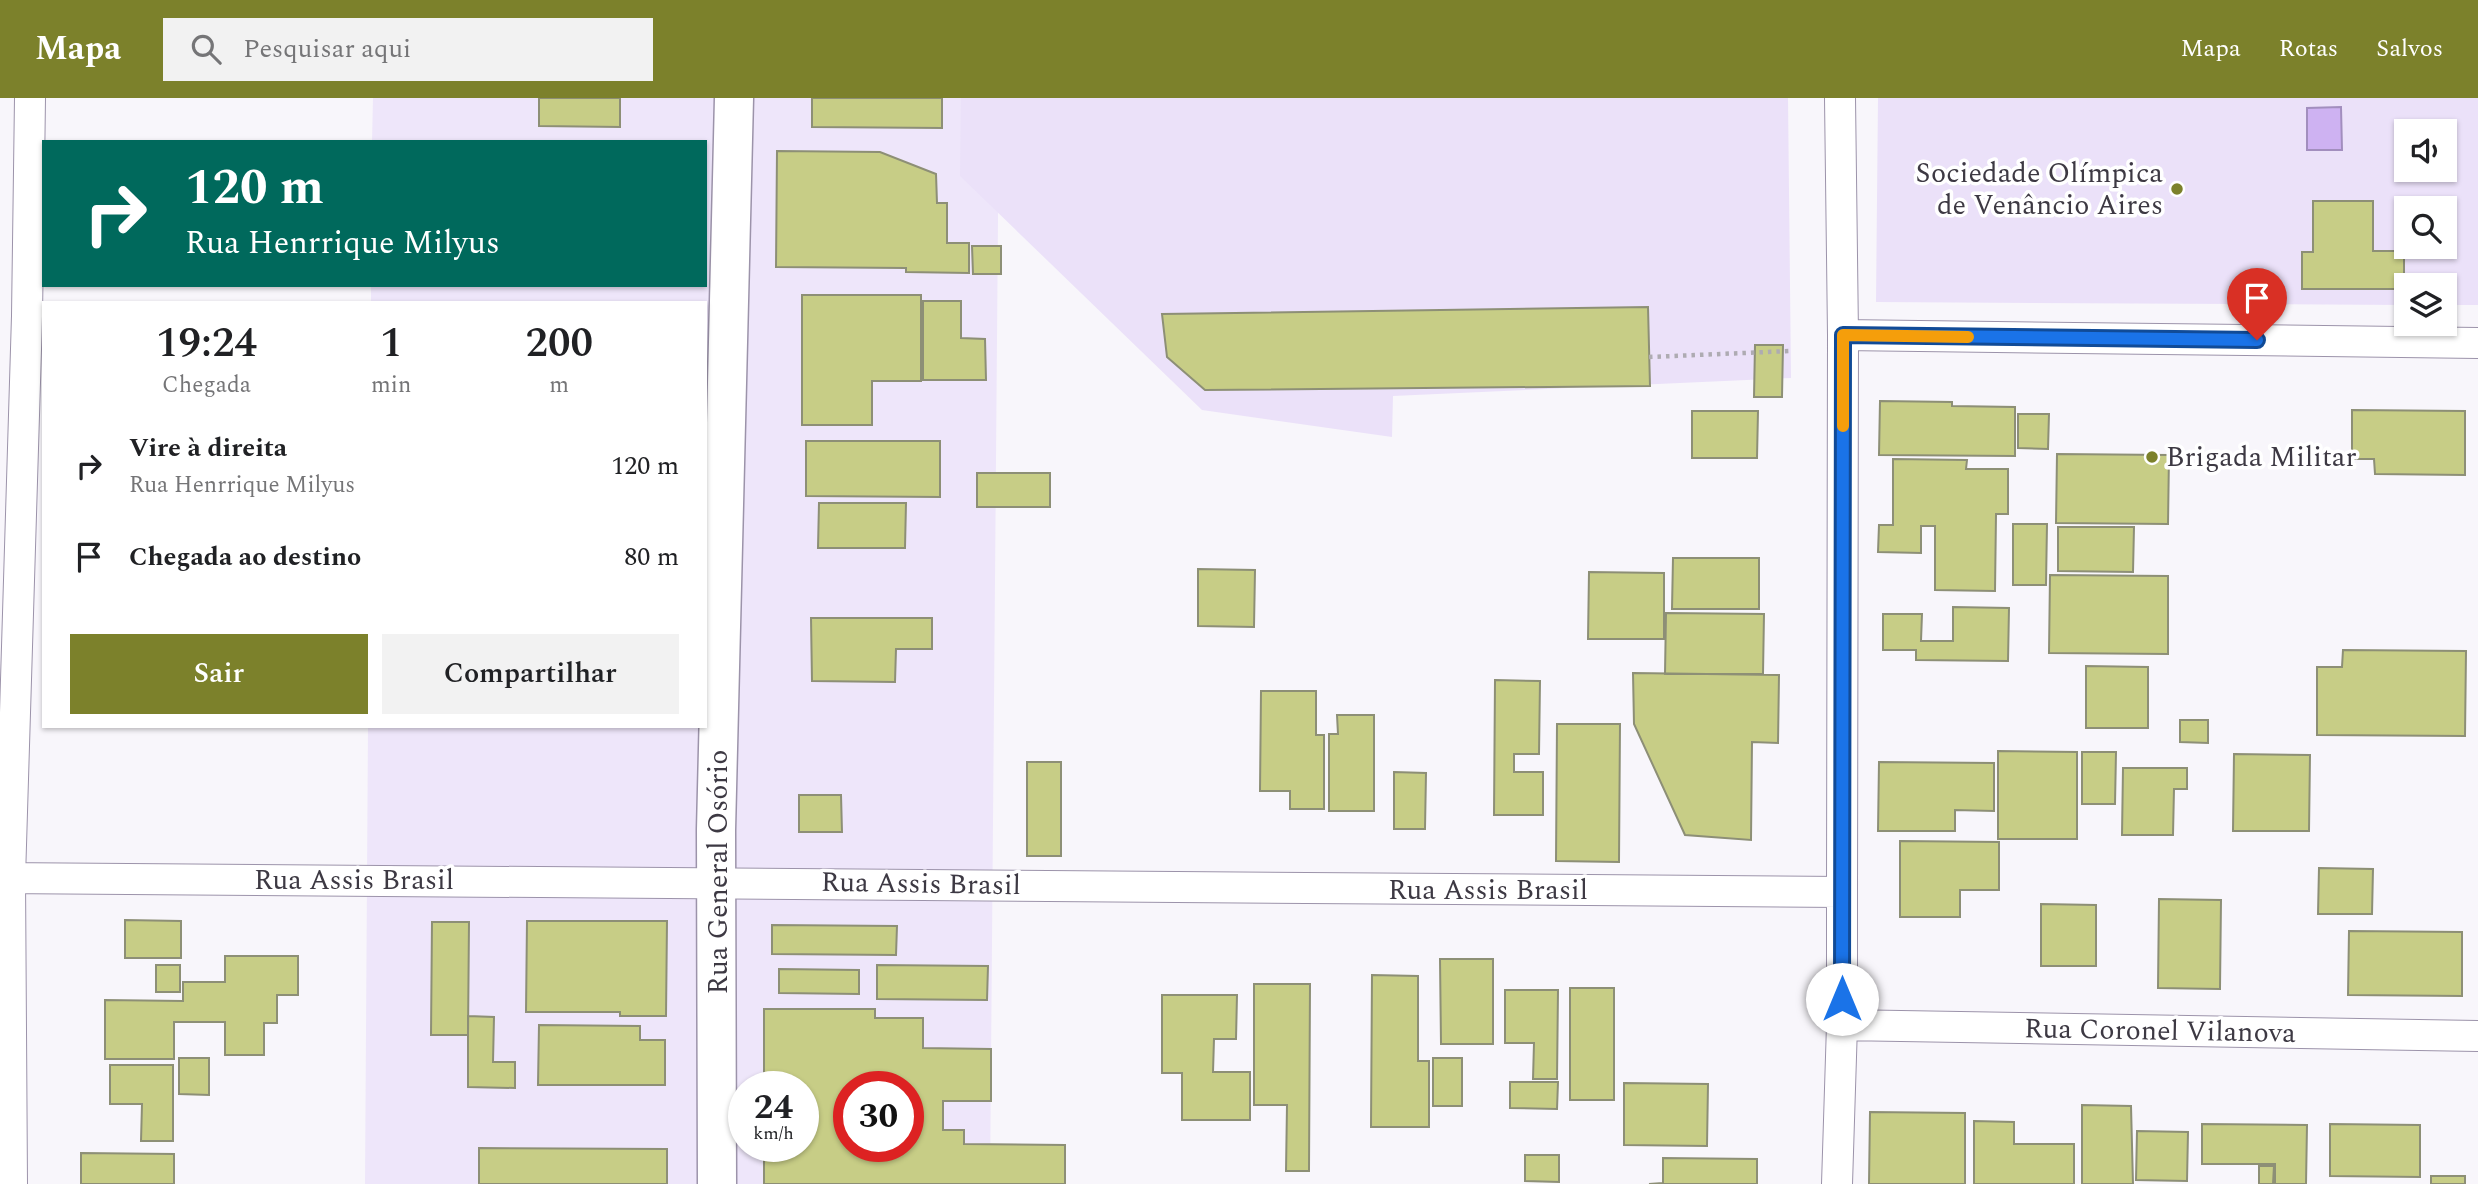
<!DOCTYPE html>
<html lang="pt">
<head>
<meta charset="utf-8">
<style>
	body { margin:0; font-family:Spectral,serif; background:#f2f2f2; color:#202124; height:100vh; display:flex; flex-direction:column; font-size:26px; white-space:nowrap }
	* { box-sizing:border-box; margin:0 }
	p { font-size:23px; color:#757577 }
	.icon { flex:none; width:38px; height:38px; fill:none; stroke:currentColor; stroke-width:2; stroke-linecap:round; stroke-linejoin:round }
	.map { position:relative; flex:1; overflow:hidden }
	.side { position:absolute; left:42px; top:203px; width:665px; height:427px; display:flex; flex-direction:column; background:#fff; border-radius:0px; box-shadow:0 2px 5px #0004 }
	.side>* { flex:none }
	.guide { position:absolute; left:42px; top:42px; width:665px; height:147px; border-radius:0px; box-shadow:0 2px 5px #0004; background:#00695c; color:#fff; overflow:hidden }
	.buttons { position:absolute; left:2394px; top:21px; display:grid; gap:14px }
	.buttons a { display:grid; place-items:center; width:63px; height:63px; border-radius:0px; background:#fff; box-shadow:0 2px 5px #0004; font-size:35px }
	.speed { position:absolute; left:728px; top:973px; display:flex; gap:14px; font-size:35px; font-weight:700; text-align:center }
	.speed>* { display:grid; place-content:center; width:91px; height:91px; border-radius:50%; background:#fff; box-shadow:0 2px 5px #0004; line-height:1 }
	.speed small { font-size:18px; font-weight:400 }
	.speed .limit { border:10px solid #d22; background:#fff; color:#111 }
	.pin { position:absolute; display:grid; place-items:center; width:60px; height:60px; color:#fff; margin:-72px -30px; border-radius:50% 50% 50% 0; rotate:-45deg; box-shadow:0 0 7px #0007 }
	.pin .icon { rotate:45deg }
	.me { position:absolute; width:77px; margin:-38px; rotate:0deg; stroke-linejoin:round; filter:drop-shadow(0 0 5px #0008) }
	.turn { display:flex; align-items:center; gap:24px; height:147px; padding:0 28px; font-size:32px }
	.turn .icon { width:91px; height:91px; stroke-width:2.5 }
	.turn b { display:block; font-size:49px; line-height:60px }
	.eta { display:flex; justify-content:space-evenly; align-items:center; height:119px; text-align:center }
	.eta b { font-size:42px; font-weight:600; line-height:49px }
	.action { display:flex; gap:14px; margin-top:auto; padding:14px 28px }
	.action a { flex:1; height:80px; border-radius:0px; background:#7c812b; color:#fff; font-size:28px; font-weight:600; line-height:80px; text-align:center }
	.action a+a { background:#f2f2f2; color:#202124 }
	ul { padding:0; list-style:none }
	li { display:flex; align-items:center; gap:21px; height:91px; padding:0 28px }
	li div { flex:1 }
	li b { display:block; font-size:26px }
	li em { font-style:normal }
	header { display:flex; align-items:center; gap:42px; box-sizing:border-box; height:98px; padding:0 35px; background:#7c812b; color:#fff }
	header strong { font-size:33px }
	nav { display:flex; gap:38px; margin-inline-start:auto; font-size:24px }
	.search { width:490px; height:63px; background:#f2f2f2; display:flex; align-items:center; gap:18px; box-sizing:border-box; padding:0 24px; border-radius:0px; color:#757577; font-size:26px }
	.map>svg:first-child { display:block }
	.built { fill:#eee6fa; fill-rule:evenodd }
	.green { fill:#ebe1f9; fill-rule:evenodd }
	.water { fill:#ceb2f2; stroke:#a28ebe; stroke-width:2 }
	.building { fill:#c7cd86; stroke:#8d8f76; stroke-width:2; fill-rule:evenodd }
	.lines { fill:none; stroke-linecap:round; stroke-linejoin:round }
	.minor-casing { stroke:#9c93aa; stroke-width:32 }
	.secondary-casing { stroke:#9c93aa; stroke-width:41 }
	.path { stroke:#aeabb2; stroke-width:4.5; stroke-dasharray:3.5 5; stroke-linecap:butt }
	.minor { stroke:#fff; stroke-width:30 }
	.secondary { stroke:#fff; stroke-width:38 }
	.route-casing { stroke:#114b97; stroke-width:18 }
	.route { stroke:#1a73e8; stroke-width:12 }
	.slow { stroke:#f59e0b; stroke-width:12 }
	.poi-dot { fill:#7c812b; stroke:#fff; stroke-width:2.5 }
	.labels { text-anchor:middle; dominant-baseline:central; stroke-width:7; stroke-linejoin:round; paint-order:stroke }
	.poi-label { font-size:28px; fill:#3d3943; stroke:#fff; text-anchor:end }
	.street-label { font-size:28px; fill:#3d3943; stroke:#fff }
</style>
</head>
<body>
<header>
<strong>Mapa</strong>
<div class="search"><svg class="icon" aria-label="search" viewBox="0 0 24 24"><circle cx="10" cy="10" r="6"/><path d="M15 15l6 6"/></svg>Pesquisar aqui</div>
<nav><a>Mapa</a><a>Rotas</a><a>Salvos</a></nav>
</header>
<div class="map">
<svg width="2478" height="1086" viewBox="0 0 2478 1086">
	<rect width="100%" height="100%" fill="#f8f6fb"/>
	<path class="built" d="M373,0H999L990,1086H365L368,628H705V205H371V187H705V44H372ZM744,989H803V1048H744ZM849,989H908V1048H849Z"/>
	<path class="green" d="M961,0H1788L1791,280L1393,298L1392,339L1202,312L960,78Z
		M1878,0H2478V207H2445V187H2406V207L1876,204ZM2406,33H2445V72H2406ZM2406,110H2445V149H2406Z"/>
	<path class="water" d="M2341,9L2342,52H2307V10Z"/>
	<path class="building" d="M539,0H620V29L539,28Z
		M812,0H942V30L812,29Z
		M777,53L880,54L936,76L937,105H947V145H969V175L906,174V170L776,169Z
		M2313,103H2373V153H2404V191H2302V154H2313Z
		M972,148H1001V176H973Z
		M802,197H921V283H872V327H802Z
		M923,203H961V240L985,241L986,282H923Z
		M1648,209L1650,288L1205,292L1167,259L1162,216Z
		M1755,247H1783L1782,299H1754Z
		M1880,303L1952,304V308L2015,309V358L1879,357Z
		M2352,312L2465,313V377L2375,376L2374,361H2352Z
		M1692,313H1758L1757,360H1692Z
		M2018,316H2049L2048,351L2018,350Z
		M806,343H940V399L806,398Z
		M2057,356L2169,357L2168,426L2056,425Z
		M1893,361L1967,362L1966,371H2008V416H1996L1995,493L1935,492V428H1921V455L1878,454L1879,427H1893Z
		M977,375H1050V409H977Z
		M819,405H906L905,450H818Z
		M2013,426H2047L2046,487H2013Z
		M2058,429H2134L2133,474L2058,473Z
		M1673,460H1759V511H1672Z
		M1198,471L1255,472L1254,529L1198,528Z
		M1589,474L1664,475V541H1588Z
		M2050,477L2168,478V556L2049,555Z
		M1953,509L2009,510L2008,563L1916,562V552H1883V516H1922L1921,543H1953Z
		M1666,515L1764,516L1763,576H1665Z
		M811,520H932V551H896L895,584L812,583Z
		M2343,552L2466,553L2465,638L2317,637V569H2342Z
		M2086,568L2148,569V630H2086Z
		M1633,575L1779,577L1778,645L1752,644L1751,742L1685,737L1634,626Z
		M1495,582L1540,583L1539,656H1514V674H1543V717H1494Z
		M1261,593H1316V637H1324V711H1290V693H1260Z
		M1337,617H1374V713H1329V636H1338Z
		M2180,622H2208V645L2180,644Z
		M1557,626H1620L1619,764L1556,763Z
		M1998,653L2077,654V741H1998Z
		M2082,654H2116L2115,706H2082Z
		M2234,656L2310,657L2309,733H2233Z
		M1027,664H1061V758H1027Z
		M1879,664L1994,665V713L1955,712V733H1878Z
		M2123,670H2187V691H2174L2173,737H2122Z
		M1394,674L1426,675L1425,731H1394Z
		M799,697H841L842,734H799Z
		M1900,743L1999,744V792H1960V819H1900Z
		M2319,770L2373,771L2372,816H2318Z
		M2159,801L2221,802L2220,891L2158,890Z
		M2041,806L2096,807V868H2041Z
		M125,822L181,823V860H125Z
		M527,823H667L666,918H620V914H526Z
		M432,824H469L468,937H431Z
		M772,827L897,828L896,857L772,856Z
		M2349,833L2462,834V898L2348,897Z
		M225,858H298V897H277V925H264V957H225V924H174V961H105V902L183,903V884H225Z
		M1440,861H1493V946H1441Z
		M156,867H180V894H156Z
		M877,867L988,868L987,902L877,901Z
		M779,871L859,872V896L779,895Z
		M1372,877L1418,878V963H1429V1029H1371Z
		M1254,886H1310L1309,1073H1286L1287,1007H1254Z
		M1570,890H1614V1002H1570Z
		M1505,892H1558L1557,981H1533L1534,945H1505Z
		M1162,897H1237L1236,941H1214L1213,974H1250V1022H1182V975H1162Z
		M764,911H875V920H923V950L991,951V1003H943V1032H964V1046L1065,1047V1086H764V1048H803V989H764ZM849,989H908V1048H849Z
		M468,918L494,919L493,964H515V990L468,989Z
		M539,927L640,928V942H665V987H538Z
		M179,960H209V997L179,996Z
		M1433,960H1462V1008H1433Z
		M110,967H173V1043H141L142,1006H110Z
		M1510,984H1558L1557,1011L1510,1010Z
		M1624,985L1708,986L1707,1048L1624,1047Z
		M2082,1007L2131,1008L2133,1086H2082Z
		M1870,1014L1965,1015V1086H1869Z
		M1974,1023L2014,1024V1046H2074V1086H1974Z
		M2202,1026L2307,1027L2306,1086H2275V1066H2202Z
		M2330,1026L2420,1027V1079L2330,1078Z
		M2137,1033L2188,1034L2187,1083L2136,1082Z
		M479,1050L667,1051V1086H479Z
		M81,1055L174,1056V1086H81Z
		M1525,1057H1559V1084L1525,1083Z
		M1663,1060L1757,1061V1086H1649L1663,1085Z
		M2259,1068H2274L2273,1086H2259Z
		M2431,1078H2465V1086H2431Z"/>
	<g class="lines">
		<g class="minor-casing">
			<path id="minor" d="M1843,237L2478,245
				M0,780L1842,794
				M1842,927L2478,938
				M12,1086L10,780L27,218L30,0
				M1837,1086L1842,927V794L1843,237L1840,0"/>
		</g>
		<g class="secondary-casing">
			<path id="secondary" d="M717,1086L716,732L734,0"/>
		</g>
		<path class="path" d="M1649,259L1791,253"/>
		<use href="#minor" class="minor"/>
		<use href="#secondary" class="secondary"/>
	</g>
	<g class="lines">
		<g class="route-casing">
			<path id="route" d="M1842,901L1843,237L2257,242"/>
		</g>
		<use href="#route" class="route"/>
		<path class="slow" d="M1843,328V237L1968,239"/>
	</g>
	<g class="poi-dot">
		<circle cx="2177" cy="91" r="7"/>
		<circle cx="2152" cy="359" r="7"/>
	</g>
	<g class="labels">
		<g class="poi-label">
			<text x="2163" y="75">Sociedade Olímpica<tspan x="2163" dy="32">de Venâncio Aires</tspan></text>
			<text x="2166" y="359" text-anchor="start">Brigada Militar</text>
		</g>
		<g class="street-label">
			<text transform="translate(718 774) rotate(-90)">Rua General Osório</text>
			<text x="354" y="782">Rua Assis Brasil</text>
			<text transform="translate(921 786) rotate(1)">Rua Assis Brasil</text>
			<text x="1488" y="792">Rua Assis Brasil</text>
			<text transform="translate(2160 933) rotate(1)">Rua Coronel Vilanova</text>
		</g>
	</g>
</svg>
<div class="buttons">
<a><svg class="icon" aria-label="sound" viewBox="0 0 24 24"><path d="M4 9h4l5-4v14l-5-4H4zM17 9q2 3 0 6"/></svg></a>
<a><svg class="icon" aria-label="search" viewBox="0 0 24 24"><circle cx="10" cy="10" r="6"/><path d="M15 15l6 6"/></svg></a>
<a><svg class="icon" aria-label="layers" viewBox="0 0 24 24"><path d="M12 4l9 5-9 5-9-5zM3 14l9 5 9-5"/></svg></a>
</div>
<div class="speed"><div>24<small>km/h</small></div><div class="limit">30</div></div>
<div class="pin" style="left:2257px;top:242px;background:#d93025"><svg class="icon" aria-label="arrive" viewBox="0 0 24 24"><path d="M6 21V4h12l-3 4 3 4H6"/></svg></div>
<svg class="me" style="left:1842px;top:901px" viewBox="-20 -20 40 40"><circle r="19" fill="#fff"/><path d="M0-13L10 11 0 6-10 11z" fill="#1a73e8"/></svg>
<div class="guide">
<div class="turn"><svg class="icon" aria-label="right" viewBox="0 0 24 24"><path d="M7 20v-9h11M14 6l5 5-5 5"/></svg><div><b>120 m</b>Rua Henrrique Milyus</div></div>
</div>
<section class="side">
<div class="eta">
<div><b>19:24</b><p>Chegada</p></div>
<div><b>1</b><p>min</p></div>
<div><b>200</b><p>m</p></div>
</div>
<ul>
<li><svg class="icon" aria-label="right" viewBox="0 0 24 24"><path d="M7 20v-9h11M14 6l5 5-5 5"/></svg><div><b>Vire à direita</b><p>Rua Henrrique Milyus</p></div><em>120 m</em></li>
<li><svg class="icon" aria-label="arrive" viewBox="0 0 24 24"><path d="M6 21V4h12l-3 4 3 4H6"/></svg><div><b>Chegada ao destino</b></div><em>80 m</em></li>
</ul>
<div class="action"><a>Sair</a><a>Compartilhar</a></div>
</section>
</div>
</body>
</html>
